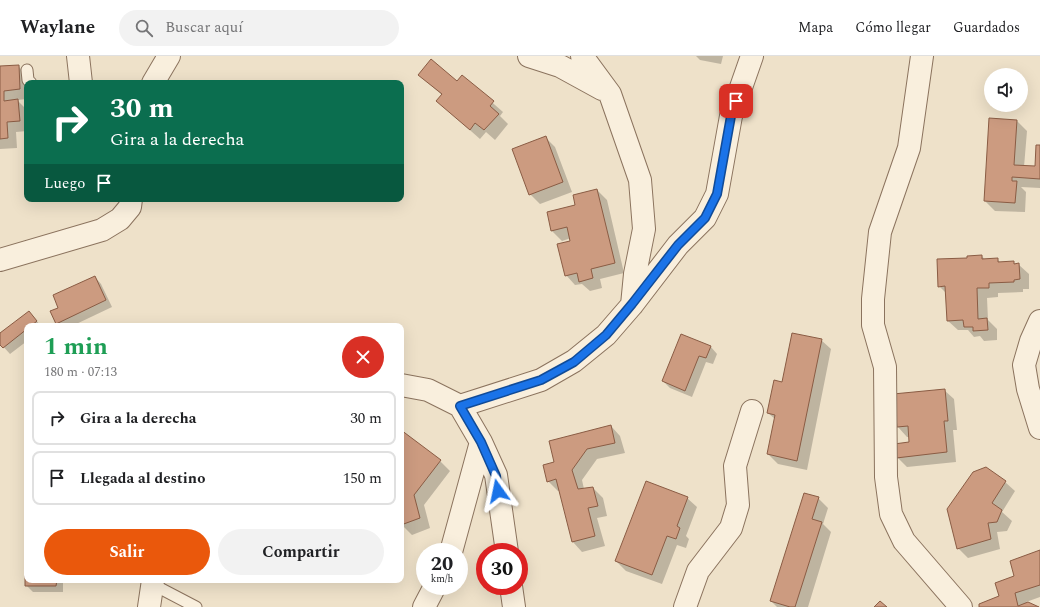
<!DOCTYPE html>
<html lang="es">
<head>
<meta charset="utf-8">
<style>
	body { margin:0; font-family:Spectral,serif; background:#f2f2f2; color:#202124; height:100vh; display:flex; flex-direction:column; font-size:15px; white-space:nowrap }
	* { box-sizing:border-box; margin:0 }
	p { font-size:13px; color:#757577 }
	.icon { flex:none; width:22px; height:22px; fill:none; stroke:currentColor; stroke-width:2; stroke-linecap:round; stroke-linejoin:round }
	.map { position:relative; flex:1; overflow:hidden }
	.side { position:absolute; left:24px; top:267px; width:380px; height:260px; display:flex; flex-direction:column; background:#fff; border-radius:8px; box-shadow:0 4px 16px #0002 }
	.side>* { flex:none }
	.guide { position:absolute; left:24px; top:24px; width:380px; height:122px; border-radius:8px; box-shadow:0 4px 16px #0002; background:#0b6e4f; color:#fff; overflow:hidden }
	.fabs { position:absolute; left:984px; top:12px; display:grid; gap:8px }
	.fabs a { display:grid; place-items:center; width:44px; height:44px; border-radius:50%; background:#fff; box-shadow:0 4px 16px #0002; font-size:20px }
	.speed { position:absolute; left:416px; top:487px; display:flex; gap:8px; font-size:20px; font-weight:700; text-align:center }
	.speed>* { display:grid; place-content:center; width:52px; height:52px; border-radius:50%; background:#fff; box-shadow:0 4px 16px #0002; line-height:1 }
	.speed small { font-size:10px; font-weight:400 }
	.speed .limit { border:6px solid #d22; background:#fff; color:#111 }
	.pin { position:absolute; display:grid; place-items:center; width:34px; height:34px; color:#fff; margin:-17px; border-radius:8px; box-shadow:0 2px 6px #0006 }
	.me { position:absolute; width:44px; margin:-22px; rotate:348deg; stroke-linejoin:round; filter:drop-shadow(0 0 3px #0008) }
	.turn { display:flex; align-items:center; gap:14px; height:84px; padding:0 20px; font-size:18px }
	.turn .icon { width:52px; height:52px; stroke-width:2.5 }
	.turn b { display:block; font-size:28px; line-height:34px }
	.then { display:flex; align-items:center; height:38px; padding:0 20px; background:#0003; gap:8px; font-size:15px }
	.round { display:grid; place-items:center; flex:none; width:42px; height:42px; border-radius:21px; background:#f2f2f2 }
	.overview { display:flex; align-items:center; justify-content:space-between; height:68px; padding:0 20px }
	h1 { font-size:24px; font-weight:700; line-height:30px; color:#1e9e55 }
	.cta { display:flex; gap:8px; margin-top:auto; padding:8px 20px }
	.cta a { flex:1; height:46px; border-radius:24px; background:#ea580c; color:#fff; font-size:16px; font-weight:700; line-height:46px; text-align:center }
	.cta a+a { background:#f2f2f2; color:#202124 }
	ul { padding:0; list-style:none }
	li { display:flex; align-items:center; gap:12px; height:54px; margin:0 8px 6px; padding:0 12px; border:2px solid #e0e0e0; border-radius:8px }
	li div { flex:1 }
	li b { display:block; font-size:15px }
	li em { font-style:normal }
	header { display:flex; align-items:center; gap:24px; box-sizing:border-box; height:56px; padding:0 20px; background:#fff; border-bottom:1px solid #e0e0e0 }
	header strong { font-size:19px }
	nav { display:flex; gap:22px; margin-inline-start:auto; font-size:14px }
	.search { width:280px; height:36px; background:#f2f2f2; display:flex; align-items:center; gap:10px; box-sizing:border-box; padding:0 14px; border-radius:22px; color:#757577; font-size:15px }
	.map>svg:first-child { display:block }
	.shadow { fill:#0003 }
	.building { fill:#cc9b80; stroke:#8a5c44 }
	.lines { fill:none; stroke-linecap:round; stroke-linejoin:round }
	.service-casing { stroke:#8b735e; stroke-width:13 }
	.minor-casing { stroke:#8b735e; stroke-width:24 }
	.service { stroke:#f9efdd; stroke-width:11 }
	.minor { stroke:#f9efdd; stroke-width:22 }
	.route-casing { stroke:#114b97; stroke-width:10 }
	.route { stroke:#1a73e8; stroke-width:7 }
</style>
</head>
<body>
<header>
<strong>Waylane</strong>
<div class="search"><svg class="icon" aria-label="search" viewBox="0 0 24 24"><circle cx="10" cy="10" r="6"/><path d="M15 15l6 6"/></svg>Buscar aquí</div>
<nav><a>Mapa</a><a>Cómo llegar</a><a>Guardados</a></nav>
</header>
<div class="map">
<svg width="1040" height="551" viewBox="0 0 1040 551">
	<rect width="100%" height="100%" fill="#eee1c9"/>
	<path class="shadow" d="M696,0H723L721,8L700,4Z
		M18,10L28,20L27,43L17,44L27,54V75L16,76L17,92L0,93V11Z
		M419,19L457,26L462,20L503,56L500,60L508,68L495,84L486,76L480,83L437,45L442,39Z
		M1017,65L1027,75L1024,111H1035L1040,90V132L1021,131L1026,136L1025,156L995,155L985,145Z
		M545,81L555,91L572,136L540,148L530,138Z
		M597,134L607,144L624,217L600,223L602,232L590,235L582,228L575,229L566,219L572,185L571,182L562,185L552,175L548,157L576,150Z
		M982,200L985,204L997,203L1001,207L1013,206L1016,209H1019L1029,218V233H1023V236L998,237V241L987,242L988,264L997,273V284L984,285L980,280L974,281L968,274H958L948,265L947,238L939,230L968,203Z
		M95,221L101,228L112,251L72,270H60L57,267L60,252Z
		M29,256L41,270H27V285L10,298L0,287V279Z
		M821,284L831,293L807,414L778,408L768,398L775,363L768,357L783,327Z
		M711,291L717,298L713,308L706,306L692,341L670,332L663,325Z
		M944,334L954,343L957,374H953L956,406L907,411L897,401L910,387V381H907L898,371Z
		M611,370L620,380L625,397L597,403L582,424L584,433L593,432L603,442L607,460L597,462L605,490L582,496L573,486L560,435H558L548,425L555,407Z
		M401,375L440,405L450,415L424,449L430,472L412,479L402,469L401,462Z
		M1005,426L1015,435L1002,456L1012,465L1007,475L997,476L1000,493L968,502L958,492Z
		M687,442L697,451L686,480L689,483L686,492L677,489L662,528L626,515L616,505Z
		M818,442L828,452L823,468L831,476L808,551H777L771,545Z
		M1040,495V541L1026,546L1037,551H980L1000,541L1015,521Z
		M27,520V524H63V536H33L26,529Z"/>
	<path class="building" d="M431,3L457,25L462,19L494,45L490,50L499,58L484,74L475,67L470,74L436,45L442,38L418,19Z
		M19,9L20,33L4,35V45L18,43L20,65L7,66L8,82L0,83V10Z
		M989,62L1017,64L1014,109L1035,110L1036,89H1040V123L1012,121V125H1017L1015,147L984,145Z
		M546,80L563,126L529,139L512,93Z
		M597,133L615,207L591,213L593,222L579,226L577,217L565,220L557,188L570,185L567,171L551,175L547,156L575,149L573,139Z
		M982,199V203L998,202V206L1014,205V208L1019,207L1020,223L1014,224V226L989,227V232H977L978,263L987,262L988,274L973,275V271H964L963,264L947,265L945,230L938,231L937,203L967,202V200Z
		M95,220L106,244L56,268L50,255L58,252L53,239Z
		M29,255L37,265L31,270H27V273L3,292L0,289V277Z
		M792,277L822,283L797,405L767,398L775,359L767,357L774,324L782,326Z
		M681,278L711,290L706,302L699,300L685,335L662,325Z
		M945,333L948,365H944L947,396L896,402L894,388L909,386L908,370L897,371L893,338Z
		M611,369L615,387L587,393L572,414L578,433L593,431L598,450L588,452L595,480L572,486L556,423L547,426L543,409L554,406L549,385Z
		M401,374L441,404L414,439L420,462L401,469Z
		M986,411L1006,425L992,447L1002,454L997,466L988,467L991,483L957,493L947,453L973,416Z
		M646,425L688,441L677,470L680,472L676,483L667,480L652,519L615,505Z
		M804,437L819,441L812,463L822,466L795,551H790L770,545Z
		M1040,494V529L1015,537L1018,550L1028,546L1039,551H979V548L999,540L995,527L1014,520L1010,505Z
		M25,519H27V524H57L56,530H25Z
		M880,545L887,551H874Z"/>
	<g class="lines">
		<g class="service-casing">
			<path id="service" d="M27,14L28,24L31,27
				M152,528L196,551"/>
		</g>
		<g class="minor-casing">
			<path id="minor" d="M78,0L81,27
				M529,0L560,10L602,33
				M582,0L610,38L640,124L644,173L635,218L632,249
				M922,0L909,92L880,176L873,243V269L885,311L886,421L891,458L904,485L961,551
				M153,27L169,0
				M0,204L102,174L120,163L130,151L131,143
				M1040,265L1031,285L1024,309L1028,333L1040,372
				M401,329L428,334L460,350L481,386L496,419L507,496
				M460,350L541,324L574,305L606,279L632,249L678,189L705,162L717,138L731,60L752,0
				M451,496L481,386
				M511,530L514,551
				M149,551L153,524
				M424,551L435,530
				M685,551L698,515L731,472L738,449L735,410L752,355"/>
		</g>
		<use href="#service" class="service"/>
		<use href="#minor" class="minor"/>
	</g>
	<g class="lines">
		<g class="route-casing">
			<path id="route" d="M498,435L496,420L481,386L460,350L541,324L574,306L606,279L632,248L678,189L705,162L717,138L731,60L736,45"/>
		</g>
		<use href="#route" class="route"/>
	</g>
</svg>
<div class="fabs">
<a><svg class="icon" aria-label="sound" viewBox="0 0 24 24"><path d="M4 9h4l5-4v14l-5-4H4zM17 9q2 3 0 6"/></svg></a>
</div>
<div class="speed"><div>20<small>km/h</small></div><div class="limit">30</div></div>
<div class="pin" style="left:736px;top:45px;background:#d93025"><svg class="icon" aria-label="arrive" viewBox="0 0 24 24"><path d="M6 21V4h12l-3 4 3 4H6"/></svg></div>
<svg class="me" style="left:498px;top:435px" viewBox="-20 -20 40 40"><path d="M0-17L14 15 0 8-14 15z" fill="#1a73e8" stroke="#fff" stroke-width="4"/></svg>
<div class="guide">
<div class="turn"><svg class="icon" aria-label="right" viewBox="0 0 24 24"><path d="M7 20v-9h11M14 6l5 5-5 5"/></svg><div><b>30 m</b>Gira a la derecha</div></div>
<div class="then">Luego<svg class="icon" aria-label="arrive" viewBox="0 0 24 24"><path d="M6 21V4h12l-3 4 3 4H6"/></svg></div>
</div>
<section class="side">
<div class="overview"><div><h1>1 min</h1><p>180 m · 07:13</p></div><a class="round" style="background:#d93025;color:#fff"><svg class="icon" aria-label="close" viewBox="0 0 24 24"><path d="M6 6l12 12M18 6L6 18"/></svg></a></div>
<ul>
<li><svg class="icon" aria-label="right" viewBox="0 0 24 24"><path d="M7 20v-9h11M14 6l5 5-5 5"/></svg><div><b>Gira a la derecha</b></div><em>30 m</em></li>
<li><svg class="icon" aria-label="arrive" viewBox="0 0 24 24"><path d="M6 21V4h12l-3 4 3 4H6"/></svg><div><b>Llegada al destino</b></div><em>150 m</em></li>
</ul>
<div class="cta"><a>Salir</a><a>Compartir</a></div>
</section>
</div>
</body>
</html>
